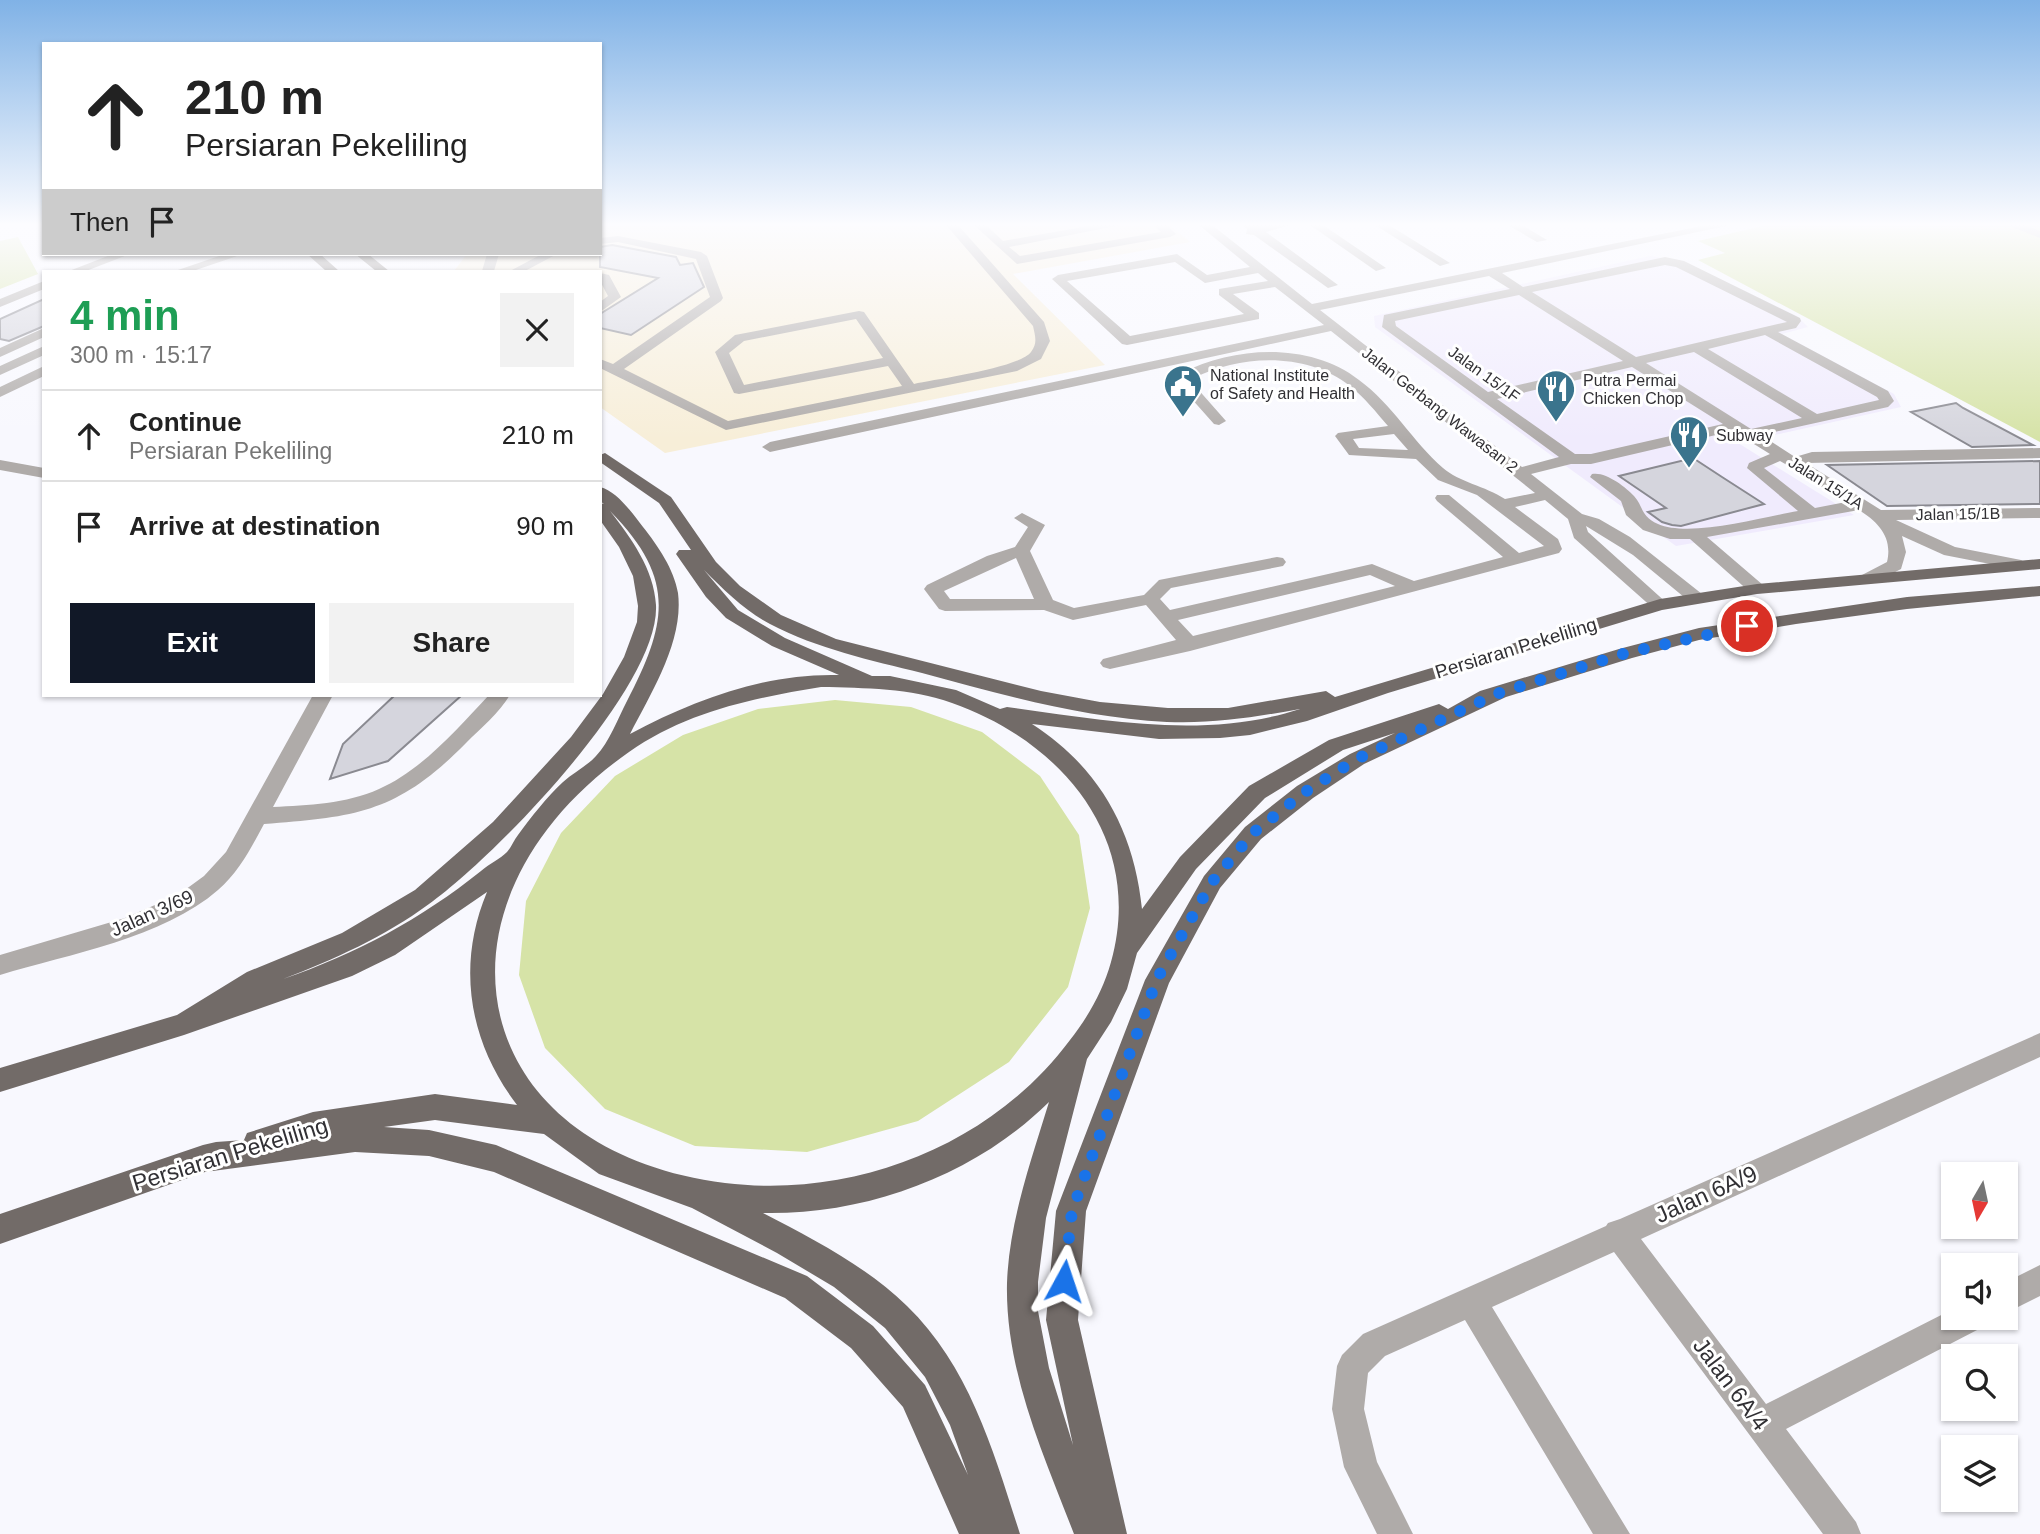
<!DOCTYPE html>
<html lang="en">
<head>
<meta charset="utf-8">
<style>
	body { margin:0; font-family:Helvetica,sans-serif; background:#f2f2f2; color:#222; height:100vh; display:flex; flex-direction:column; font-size:26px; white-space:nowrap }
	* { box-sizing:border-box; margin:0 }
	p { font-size:23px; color:#767676 }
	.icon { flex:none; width:38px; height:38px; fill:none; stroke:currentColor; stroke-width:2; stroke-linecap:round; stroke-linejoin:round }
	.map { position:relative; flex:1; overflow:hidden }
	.panel { position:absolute; left:42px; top:270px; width:560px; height:427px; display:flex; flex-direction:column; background:#fff; border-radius:0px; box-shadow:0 2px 5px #0004 }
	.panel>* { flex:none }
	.top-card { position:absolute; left:42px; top:42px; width:560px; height:214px; border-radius:0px; box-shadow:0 2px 5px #0004; background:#fff; color:#222; overflow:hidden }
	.needle { width:46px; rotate:189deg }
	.fabs { position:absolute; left:1941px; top:1162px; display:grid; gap:14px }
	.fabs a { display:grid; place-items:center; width:77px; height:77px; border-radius:0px; background:#fff; box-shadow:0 2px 5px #0004; font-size:35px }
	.pin { position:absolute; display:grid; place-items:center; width:60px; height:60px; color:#fff; margin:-30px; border:4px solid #fff; border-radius:50%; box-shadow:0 2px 7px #0007 }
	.me { position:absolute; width:77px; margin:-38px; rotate:5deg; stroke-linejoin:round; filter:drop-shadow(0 0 5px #0008) }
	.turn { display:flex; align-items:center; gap:24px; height:147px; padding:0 28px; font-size:32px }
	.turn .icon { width:91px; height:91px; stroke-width:2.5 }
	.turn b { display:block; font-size:49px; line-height:60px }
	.then { display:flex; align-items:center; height:66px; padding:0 28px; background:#0003; gap:14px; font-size:26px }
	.round { display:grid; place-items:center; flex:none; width:74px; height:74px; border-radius:0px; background:#f2f2f2 }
	.overview { display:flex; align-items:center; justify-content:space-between; height:119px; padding:0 28px }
	h1 { font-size:42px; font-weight:800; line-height:52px; color:#1e9e55 }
	.action { display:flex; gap:14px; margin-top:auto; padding:14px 28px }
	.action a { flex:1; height:80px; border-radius:0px; background:#111827; color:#fff; font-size:28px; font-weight:800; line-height:80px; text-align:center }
	.action a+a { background:#f2f2f2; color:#222 }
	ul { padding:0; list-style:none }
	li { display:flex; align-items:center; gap:21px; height:91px; padding:0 28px; border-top:2px solid #e0e0e0 }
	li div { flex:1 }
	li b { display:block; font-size:26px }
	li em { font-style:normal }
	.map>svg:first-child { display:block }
	.commercial { fill:#f0ebfd }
	.education { fill:#f7eed8 }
	.green { fill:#d6e3a7 }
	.building { fill:#d5d5dd; stroke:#8a8a91; stroke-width:2 }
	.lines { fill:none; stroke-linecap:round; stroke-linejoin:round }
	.minor { fill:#afaba9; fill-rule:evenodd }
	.major { fill:#726b68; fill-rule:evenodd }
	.route { stroke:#1a73e8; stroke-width:12; stroke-dasharray:0 21.6 }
	.labels { text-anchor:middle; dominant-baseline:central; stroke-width:6; stroke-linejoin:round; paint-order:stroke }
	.far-street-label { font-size:16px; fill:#313034; stroke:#fff }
	.far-poi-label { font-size:16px; fill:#313034; stroke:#fff; text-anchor:start }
	.street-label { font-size:19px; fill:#313034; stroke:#fff }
	.near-street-label { font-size:23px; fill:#313034; stroke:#fff }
</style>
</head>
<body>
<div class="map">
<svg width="2040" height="1534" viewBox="0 0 2040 1534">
	<rect width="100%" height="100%" fill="#f8f8fe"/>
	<path class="commercial" d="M1650,256L1683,261L1797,316L1808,327L1782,334L1894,394L1901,407L1738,443L1854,515L1676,546L1375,327L1374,316Z"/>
	<path class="education" d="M600,225H1170L1190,242L1013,274L1105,365L665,453L600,407V271H454L467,254H600Z"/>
	<path class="green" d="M1767,225H2040V442L1698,260L1725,253L1698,241Z
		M18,237L38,274L0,289V241Z
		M835,700L911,707L982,732L1040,776L1079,835L1090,908L1068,987L1009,1062L918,1121L807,1152L695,1146L605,1109L545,1048L519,975L526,901L561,833L615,776L683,735L758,709Z"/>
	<path class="building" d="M612,245L676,257L680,265L693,263L704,287L631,335L600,328V314L658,278L600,267V247Z
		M44,299V326L9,341L0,339V319Z
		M1956,403L1963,408L2033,445L1972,447L1911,412Z
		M1693,458L1722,477L1764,504L1681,526L1672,525L1662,522L1648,512L1666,508L1619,476Z
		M2040,461V504L1887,506L1827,465Z
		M395,695H462L388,761L330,779L343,744Z"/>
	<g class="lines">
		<path class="minor" d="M946,225H958L1044,322L1050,341L1041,359L1017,371L726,430L600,368V359L613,364L710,297L696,259L618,242L600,244V238L618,236L701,252L707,256L723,298L721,301L624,369L728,421L902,386L888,366L739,394L734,393L715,352L735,335L859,311L864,312L914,384C937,379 1019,368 1031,352C1038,343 1035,336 1033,326ZM856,319L883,358L744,385L729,353L744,341Z
			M974,225H986L1003,241L1094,225H1121L1009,247L1020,256L1161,232L1154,225H1167L1176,234L1170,237L1017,264Z
			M1199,225H1212L1312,304L1707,225H1731L1502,273L1523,287L1665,257L1684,261L1800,318L1801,321L1796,328L1778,332L1888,391L1894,401L1888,407L1761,435L1795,457L1812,452L2040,448V458L1806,463L1881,510L2040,508V518L1896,520L1955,547L2021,560L2030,565L2021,570L1944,555L1902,536L1906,552L1901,569L1874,583H1862L1859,579L1862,575L1887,562C1893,537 1878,522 1859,510L1707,537L1763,585L1766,589L1763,593H1751L1690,539H1670L1643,530L1626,515L1621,501L1590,477L1592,474C1605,471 1626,487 1634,496C1644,507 1640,516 1658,524C1690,538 1763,517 1798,511L1747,468L1749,463L1770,454L1733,431L1591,464H1571L1531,474L1582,514L1599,519L1630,537L1702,594L1705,598L1702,602H1690L1633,555L1586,526L1588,532L1669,605L1666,609H1654L1574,538L1568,519L1545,500L1515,507L1558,539L1562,549L1559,553L1190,651L1110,669L1103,667L1100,663L1103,659L1176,640L1146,605L1073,620L1044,610L945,611L939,609L924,589L927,585L987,556L1015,547L1028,527L1014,518L1022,513L1045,525L1030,551L1053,600L1074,608L1144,595L1159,580L1277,557L1283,558L1286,562L1283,566L1171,588L1160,599L1170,610L1372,564L1414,581L1503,557L1437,501L1435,498L1437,495H1449L1519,553L1544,546L1477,495L1438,480L1416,459L1349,455L1335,436L1338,433L1388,426C1376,412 1364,397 1350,386C1307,352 1241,354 1194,378L1196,387L1226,421L1219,425L1214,424L1182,388V373C1235,346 1310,342 1359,380C1392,404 1413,442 1443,468C1459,482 1485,486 1505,499L1535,493L1331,331L770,452L762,447L770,442L1324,325L1275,287L1233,294L1259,313V319L1127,345L1122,344L1052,279L1058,275L1177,254L1207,275L1250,267ZM1175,262L1205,283L1258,273L1268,281L1219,289V295L1244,314L1130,336L1067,281ZM1665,265L1676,267L1787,322L1636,357L1532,292ZM1489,276L1510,289L1384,315L1382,327L1559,457L1522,467L1320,310ZM1519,295L1623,361L1488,392L1396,326L1395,321ZM1765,335L1877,397L1879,400L1817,414L1708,349ZM1694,352L1802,418L1751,429L1646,363ZM1632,367L1723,424L1591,454H1575L1497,399ZM1394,434L1408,450L1359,448L1353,439ZM1780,461L1787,465L1846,502L1815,508L1764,468ZM1016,558L1034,599H950L944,591ZM1370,575L1395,586L1193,636L1178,620Z
			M1243,225H1290L1266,232L1338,285L1328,288L1254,235L1246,234L1247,229Z
			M1310,225H1323L1386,268L1376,271Z
			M1375,225H1389L1450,263L1440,266Z
			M1508,225H1522L1547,240L1537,242Z
			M2007,225H2024L2040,231V238Z
			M113,254H130L86,271H69Z
			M225,254H243L193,271H175Z
			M487,254H499L494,271H482Z
			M542,254H557L525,271H510Z
			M600,273L609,275L621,297L600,312V302L608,296L600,281Z
			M44,281V289L0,307V299Z
			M44,328V337L0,357V348Z
			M44,346V355L0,375V366Z
			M44,366V376L0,397V387Z
			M0,460L44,468V478L0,470Z
			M313,695H333L273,807C308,805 346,804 379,789C422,770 457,729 489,695H510C499,713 481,728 466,743C398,812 358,817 264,824C251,848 239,872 218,890C163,938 69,954 0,975V955L125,918L178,895L204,876L226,852Z
			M2040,1033V1057L1641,1239L1766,1404L1953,1309V1318H1983L1979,1329L1786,1429L1856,1522L1861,1534H1823L1614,1252L1492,1307L1630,1534H1593L1465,1320L1385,1356L1368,1373L1364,1409L1377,1462L1413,1534H1377L1344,1467L1332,1409L1337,1366L1342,1355L1363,1334L1606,1226L1608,1223L1620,1219Z
			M2040,1265V1296L2006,1313V1282Z"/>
		<path class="major" d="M307,254H320L339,271H326Z
			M355,254H368L389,271H376Z
			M605,453L671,497L716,562L740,586L781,615L836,639L1041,691L1100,702L1168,708H1228L1326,691L1335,697L1660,599L1757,584L2040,559V569L1757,594L1662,610L1388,693L1307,721L1250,735L1220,738L1159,739L1032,724C1099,767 1134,830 1142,909L1180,857L1249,786L1329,740L1439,704L1448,709L1480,691L1619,649L1699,628L1907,597L2040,586V596L1907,609L1796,624L1699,640L1632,658L1506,697L1364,764L1313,798L1261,839L1220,888L1169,983L1086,1211L1078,1320L1127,1534H1074C1043,1454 1005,1370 1007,1283C1009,1222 1031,1161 1049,1102C975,1175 867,1215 763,1213C813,1239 866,1266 907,1306C970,1367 994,1453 1020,1534H959L903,1407L851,1348L785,1298L494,1172L429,1156L355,1152L205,1172L0,1244V1214L203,1145L216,1142L244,1140L247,1133L313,1112L435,1094L517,1105C469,1042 456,966 487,892L395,955L352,976L184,1035L0,1092V1068L177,1015L247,972L342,933L415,890L493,822L571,737L603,694L624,657L637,622L638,606L633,576L619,547L600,520V503L604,504L600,501V487C617,491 633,514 643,527C658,546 674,569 678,593C684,641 651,693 630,734C694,700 765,673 839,675L772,646L726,618L706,597L676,554L679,550H691L659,503L600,462V455ZM610,511C676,578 668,622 627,701C618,718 609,743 596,756C587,766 573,773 563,782C547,797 531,817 518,835C514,840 511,848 507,852C500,859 489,864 481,871C421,919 356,954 283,979C335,959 384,937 429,904C494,858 660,687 656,605C654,569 631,538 610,511ZM704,570C724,590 745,611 770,624C818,649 870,660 922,673C1003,695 1083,718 1167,722C1213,724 1255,717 1300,709C1205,740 1103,720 1007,707L1000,709L956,690L890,676H872L785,638L738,610ZM821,687C865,688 910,688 952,703C1063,742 1145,840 1111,962C1103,991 1088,1017 1070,1040C992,1145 855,1199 725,1183C461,1149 418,900 629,752C686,712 753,698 821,687ZM1395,733L1350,754L1297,786L1245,827L1204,876L1145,980L1056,1211L1046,1320L1073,1445L1049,1368L1038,1311V1282L1046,1218L1087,1059L1111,1022L1127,989L1137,953L1196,869L1265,798L1343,750ZM435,1120L544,1134L599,1174L692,1208L777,1253L834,1287L885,1328L925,1377L950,1425L968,1475L925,1385L873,1326L807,1276L496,1145L429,1130L384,1127Z"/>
	</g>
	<linearGradient id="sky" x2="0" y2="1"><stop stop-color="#80b2e6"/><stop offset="0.51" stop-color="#fcfcff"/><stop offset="1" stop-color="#fcfcff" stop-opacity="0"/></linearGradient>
	<rect width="2040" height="440" fill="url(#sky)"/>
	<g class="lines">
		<path class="route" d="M1064,1281L1072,1211L1157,979L1212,882L1253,833L1305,792L1357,759L1499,693L1626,653L1747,626"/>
	</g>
	<defs>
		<g id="civic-pin" transform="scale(2.0125)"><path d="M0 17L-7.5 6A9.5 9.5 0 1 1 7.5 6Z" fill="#3a748d" stroke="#fff"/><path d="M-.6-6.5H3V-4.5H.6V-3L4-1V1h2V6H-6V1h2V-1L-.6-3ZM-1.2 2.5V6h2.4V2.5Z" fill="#fff"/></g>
		<g id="restaurant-pin" transform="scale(2.0125)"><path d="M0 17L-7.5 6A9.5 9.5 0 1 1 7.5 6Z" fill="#3a748d" stroke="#fff"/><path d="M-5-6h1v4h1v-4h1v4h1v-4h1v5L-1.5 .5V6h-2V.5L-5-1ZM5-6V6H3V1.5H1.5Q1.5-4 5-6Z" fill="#fff"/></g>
	</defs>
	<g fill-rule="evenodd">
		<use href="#civic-pin" x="1183" y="384"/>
		<use href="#restaurant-pin" x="1556" y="389"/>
		<use href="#restaurant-pin" x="1689" y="435"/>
	</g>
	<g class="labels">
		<g class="far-street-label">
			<text transform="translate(1484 374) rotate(36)">Jalan 15/1F</text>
			<text transform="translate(1440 410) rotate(38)">Jalan Gerbang Wawasan 2</text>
			<text transform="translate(1826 483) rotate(32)">Jalan 15/1A</text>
			<text transform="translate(1958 514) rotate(-1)">Jalan 15/1B</text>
		</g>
		<g class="far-poi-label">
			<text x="1210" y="375">National Institute<tspan x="1210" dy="18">of Safety and Health</tspan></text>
			<text x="1583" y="380">Putra Permai<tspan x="1583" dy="18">Chicken Chop</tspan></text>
			<text x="1716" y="435">Subway</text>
		</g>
		<g class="street-label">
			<text transform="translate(1516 648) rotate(-17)">Persiaran Pekeliling</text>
			<text transform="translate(152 913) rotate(-24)">Jalan 3/69</text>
		</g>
		<g class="near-street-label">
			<text transform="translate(230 1154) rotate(-17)">Persiaran Pekeliling</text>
			<text transform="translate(1706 1194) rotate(-24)">Jalan 6A/9</text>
			<text transform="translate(1731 1384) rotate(53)">Jalan 6A/4</text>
		</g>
	</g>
</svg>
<div class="fabs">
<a><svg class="needle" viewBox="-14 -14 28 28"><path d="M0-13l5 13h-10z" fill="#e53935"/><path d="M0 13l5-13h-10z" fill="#767676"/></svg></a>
<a><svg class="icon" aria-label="sound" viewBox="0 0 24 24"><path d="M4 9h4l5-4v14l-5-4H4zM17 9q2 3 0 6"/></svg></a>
<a><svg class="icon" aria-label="search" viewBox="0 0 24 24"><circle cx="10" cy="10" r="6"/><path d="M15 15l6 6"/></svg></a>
<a><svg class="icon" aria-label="layers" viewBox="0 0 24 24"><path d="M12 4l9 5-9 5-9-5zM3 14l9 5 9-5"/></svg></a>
</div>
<div class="pin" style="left:1747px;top:626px;background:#d93025"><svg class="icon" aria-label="arrive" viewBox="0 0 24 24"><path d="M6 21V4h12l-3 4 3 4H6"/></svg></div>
<svg class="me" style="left:1064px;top:1281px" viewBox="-20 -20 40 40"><path d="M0-17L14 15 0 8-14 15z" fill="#1a73e8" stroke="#fff" stroke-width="4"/></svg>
<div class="top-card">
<div class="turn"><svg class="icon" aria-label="ahead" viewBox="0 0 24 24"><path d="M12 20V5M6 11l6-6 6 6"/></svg><div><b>210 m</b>Persiaran Pekeliling</div></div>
<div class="then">Then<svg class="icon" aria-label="arrive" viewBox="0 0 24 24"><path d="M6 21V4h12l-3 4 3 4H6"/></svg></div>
</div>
<section class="panel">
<div class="overview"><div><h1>4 min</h1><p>300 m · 15:17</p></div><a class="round"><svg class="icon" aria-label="close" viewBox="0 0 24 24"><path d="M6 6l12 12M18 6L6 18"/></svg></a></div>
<ul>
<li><svg class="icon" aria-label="ahead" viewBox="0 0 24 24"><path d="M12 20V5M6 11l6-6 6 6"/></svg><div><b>Continue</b><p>Persiaran Pekeliling</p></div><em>210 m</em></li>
<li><svg class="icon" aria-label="arrive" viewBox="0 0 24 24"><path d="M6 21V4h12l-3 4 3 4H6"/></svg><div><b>Arrive at destination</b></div><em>90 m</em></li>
</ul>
<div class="action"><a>Exit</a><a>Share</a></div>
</section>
</div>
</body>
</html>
